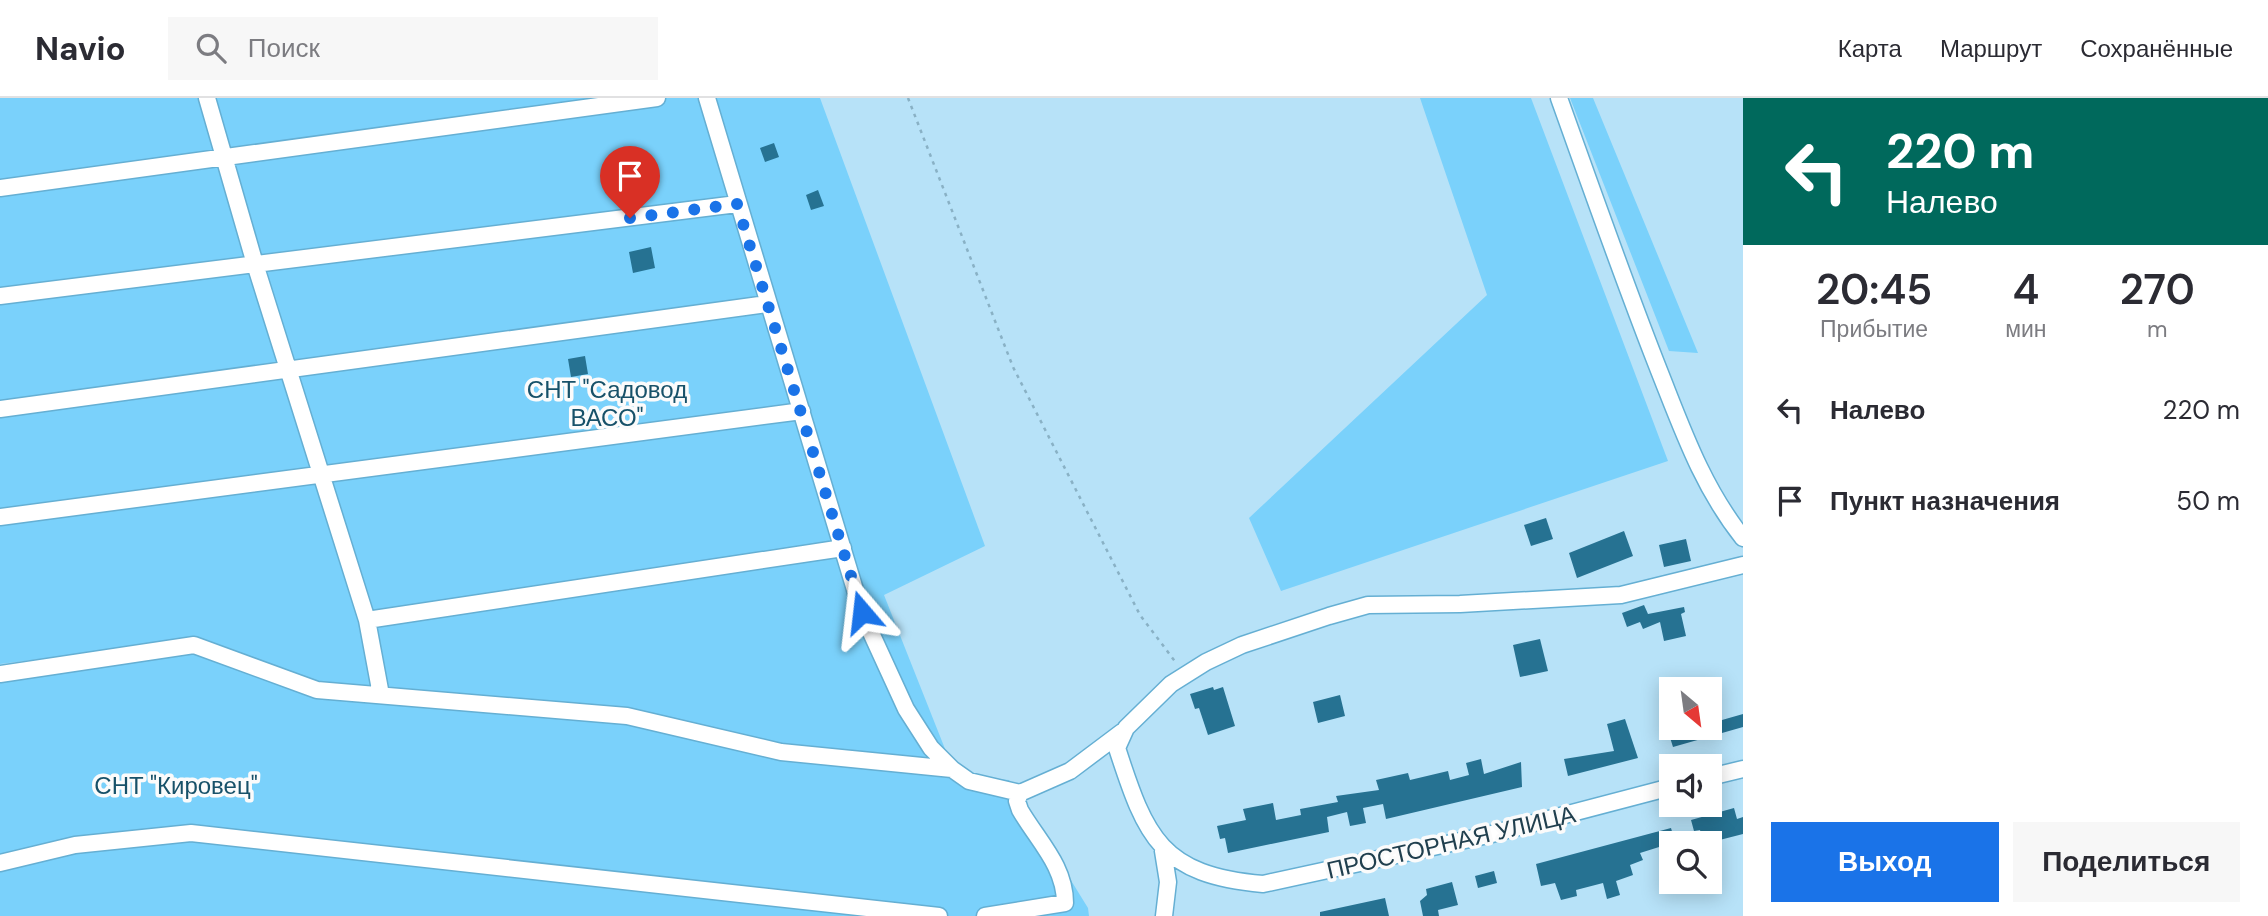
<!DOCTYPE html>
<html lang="ru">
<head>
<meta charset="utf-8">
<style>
	body { margin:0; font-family:"DM Sans",sans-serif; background:#f7f7f7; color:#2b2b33; height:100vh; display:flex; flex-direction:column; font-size:26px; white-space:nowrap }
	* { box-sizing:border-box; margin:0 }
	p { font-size:23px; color:#7c7c81 }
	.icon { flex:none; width:38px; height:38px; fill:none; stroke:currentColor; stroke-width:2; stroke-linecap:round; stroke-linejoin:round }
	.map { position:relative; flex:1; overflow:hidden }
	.drawer { display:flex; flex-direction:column; background:#fff; width:525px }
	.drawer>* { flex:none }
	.banner { background:#00695c; color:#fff; overflow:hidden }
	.needle { width:46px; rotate:151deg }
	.controls { position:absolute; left:1659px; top:579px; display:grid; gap:14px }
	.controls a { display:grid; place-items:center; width:63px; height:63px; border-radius:0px; background:#fff; box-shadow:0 4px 18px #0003; font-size:35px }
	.pin { position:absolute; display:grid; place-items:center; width:60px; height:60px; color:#fff; margin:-72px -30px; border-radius:50% 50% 50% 0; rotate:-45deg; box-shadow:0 0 7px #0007 }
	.pin .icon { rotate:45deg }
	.me { position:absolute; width:77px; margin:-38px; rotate:343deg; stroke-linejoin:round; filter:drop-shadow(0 0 5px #0008) }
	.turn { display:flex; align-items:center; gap:24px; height:147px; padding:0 28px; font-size:32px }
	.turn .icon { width:91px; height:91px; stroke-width:2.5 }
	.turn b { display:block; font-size:49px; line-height:60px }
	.eta { display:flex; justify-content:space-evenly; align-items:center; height:119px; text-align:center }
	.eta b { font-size:42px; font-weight:600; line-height:49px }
	.primary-button { display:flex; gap:14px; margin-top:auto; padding:14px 28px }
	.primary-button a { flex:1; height:80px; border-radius:0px; background:#1a73e8; color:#fff; font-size:28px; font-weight:600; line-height:80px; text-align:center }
	.primary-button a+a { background:#f7f7f7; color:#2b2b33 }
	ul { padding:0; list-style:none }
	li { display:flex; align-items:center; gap:21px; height:91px; padding:0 28px }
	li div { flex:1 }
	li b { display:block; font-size:26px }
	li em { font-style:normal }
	header { display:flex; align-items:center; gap:42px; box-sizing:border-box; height:98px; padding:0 35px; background:#fff; border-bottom:2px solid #e1e1e2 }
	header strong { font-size:33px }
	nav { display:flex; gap:38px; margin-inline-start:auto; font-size:24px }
	.search { width:490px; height:63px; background:#f7f7f7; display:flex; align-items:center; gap:18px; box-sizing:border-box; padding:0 24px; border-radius:0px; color:#7c7c81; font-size:26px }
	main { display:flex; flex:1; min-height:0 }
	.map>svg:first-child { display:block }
	.green { fill:#7ad1fb }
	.building { fill:#267292 }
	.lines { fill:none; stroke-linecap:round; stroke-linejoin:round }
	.minor-casing { stroke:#65afd3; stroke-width:19 }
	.path { stroke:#89b1c5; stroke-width:2.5; stroke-dasharray:3.5 5; stroke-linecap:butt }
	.minor { stroke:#fff; stroke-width:16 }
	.route { stroke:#1a73e8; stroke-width:12; stroke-dasharray:0 21.6 }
	.labels { text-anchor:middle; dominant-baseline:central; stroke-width:7; stroke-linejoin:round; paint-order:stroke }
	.park-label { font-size:24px; fill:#175169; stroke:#fbfbfb }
	.street-label { font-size:24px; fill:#203f4e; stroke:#fbfbfb }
</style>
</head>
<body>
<header>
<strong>Navio</strong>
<div class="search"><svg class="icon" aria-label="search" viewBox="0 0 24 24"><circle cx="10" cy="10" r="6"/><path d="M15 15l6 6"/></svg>Поиск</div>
<nav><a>Карта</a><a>Маршрут</a><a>Сохранённые</a></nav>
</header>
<main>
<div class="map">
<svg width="1743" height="818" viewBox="0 0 1743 818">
	<rect width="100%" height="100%" fill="#b7e2f8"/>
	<path class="green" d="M0,0H820L985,448L884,497L951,666L782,649L629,613L318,588L196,542L0,566Z
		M1420,0H1531L1668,363L1281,493L1249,420L1487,197Z
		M1570,0H1593L1698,255L1669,253Z
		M192,552L317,599L630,627L781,663L1009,682L1088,810L1089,818H0V582Z"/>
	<path class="building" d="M774,45L779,59L765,64L760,50Z
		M818,92L824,108L811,112L806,97Z
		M651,149L655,170L633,175L629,154Z
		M585,258L588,276L571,279L568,261Z
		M1546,420L1553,441L1531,448L1524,427Z
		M1624,433L1633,458L1577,480L1569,455Z
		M1686,441L1691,463L1664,469L1659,447Z
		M1644,507L1648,516L1684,509L1685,514L1681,516L1686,538L1664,543L1660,524L1643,531L1640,524L1627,529L1622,515Z
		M1540,541L1548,573L1520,579L1513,547Z
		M1213,589L1214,592L1223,589L1235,628L1208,637L1199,610L1195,611L1190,596Z
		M1712,591L1722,622L1743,616V629L1673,649L1667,630H1710V592Z
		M1340,597L1345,618L1318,625L1313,604Z
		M1625,621L1638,660L1568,678L1564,661L1614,653L1607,626Z
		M1481,661L1484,676L1521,664L1522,689L1386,721L1383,706L1363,710L1366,725L1350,728L1347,714L1327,719L1329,734L1228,755L1225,740L1220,741L1217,728L1246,722L1243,711L1273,705L1276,722L1301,717L1300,711L1338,704L1336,698L1379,692L1376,682L1408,675L1410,682L1448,673L1450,682L1469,677L1466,665Z
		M1734,710L1737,721L1743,719V736L1704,746L1700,732L1694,733L1691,722Z
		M1671,730L1675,744L1640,755L1643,762L1630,767L1633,777L1616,783L1620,797L1607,801L1603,785L1576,792L1577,798L1561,802L1555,785L1541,788L1536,766Z
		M1494,773L1497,785L1478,790L1475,778Z
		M1452,784L1458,807L1438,812L1439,818H1423L1420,803L1427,797L1426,791Z
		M1385,800L1389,818H1320V814Z"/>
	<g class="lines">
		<g class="minor-casing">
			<path id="minor" d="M207,0L255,166L367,522L381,597
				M707,0L862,515L906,611L931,650L952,671L969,683L1020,695L1070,673L1122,634
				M1559,0C1592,92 1624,184 1660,275C1683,333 1703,390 1743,440
				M0,90L657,0
				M0,198L737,106
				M0,311L767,206
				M0,419L802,313
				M367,522L843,450
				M0,576L194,547L317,592L627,618L781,654L952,671
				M1710,679L1743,671
				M1671,689L1488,737L1263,786C1161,777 1146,740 1117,650L1126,630L1171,586L1206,564L1242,547L1329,518L1368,507L1460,506L1621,497L1743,467
				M1163,753L1168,784L1164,818
				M0,765L75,747L191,735L939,818
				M985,818L1065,805C1065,768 1038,743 1020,712L1017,703L1020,695"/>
		</g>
		<path class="path" d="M908,0L1013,269L1140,517L1177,566"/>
		<use href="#minor" class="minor"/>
	</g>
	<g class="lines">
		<path class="route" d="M630,120L737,106L862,514"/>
	</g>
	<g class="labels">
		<g class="park-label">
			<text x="607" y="291">СНТ "Садовод<tspan x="607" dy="28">ВАСО"</tspan></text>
			<text x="176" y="687">СНТ "Кировец"</text>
		</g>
		<g class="street-label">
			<text transform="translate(1451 744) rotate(-13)">ПРОСТОРНАЯ УЛИЦА</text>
		</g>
	</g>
</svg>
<div class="controls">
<a><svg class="needle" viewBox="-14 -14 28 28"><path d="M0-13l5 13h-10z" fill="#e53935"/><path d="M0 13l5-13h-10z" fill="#7c7c81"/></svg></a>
<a><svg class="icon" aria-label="sound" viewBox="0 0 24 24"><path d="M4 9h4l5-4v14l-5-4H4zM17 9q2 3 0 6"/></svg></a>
<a><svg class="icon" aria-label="search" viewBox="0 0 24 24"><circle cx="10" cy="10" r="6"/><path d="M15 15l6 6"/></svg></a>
</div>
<div class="pin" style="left:630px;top:120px;background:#d93025"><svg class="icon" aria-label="arrive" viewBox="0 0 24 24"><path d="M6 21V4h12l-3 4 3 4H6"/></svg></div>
<svg class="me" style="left:862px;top:514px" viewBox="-20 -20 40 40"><path d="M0-17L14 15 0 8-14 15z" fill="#1a73e8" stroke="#fff" stroke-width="4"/></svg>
</div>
<section class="drawer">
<div class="banner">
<div class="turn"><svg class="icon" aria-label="left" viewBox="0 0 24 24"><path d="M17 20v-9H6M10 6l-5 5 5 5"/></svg><div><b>220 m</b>Налево</div></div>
</div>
<div class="eta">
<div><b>20:45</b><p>Прибытие</p></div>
<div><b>4</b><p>мин</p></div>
<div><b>270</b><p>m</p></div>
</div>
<ul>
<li><svg class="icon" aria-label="left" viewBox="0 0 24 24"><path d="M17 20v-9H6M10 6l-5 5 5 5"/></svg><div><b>Налево</b></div><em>220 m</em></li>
<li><svg class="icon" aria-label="arrive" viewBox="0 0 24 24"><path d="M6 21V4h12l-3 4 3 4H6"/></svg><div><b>Пункт назначения</b></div><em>50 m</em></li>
</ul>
<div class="primary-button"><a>Выход</a><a>Поделиться</a></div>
</section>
</main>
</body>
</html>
